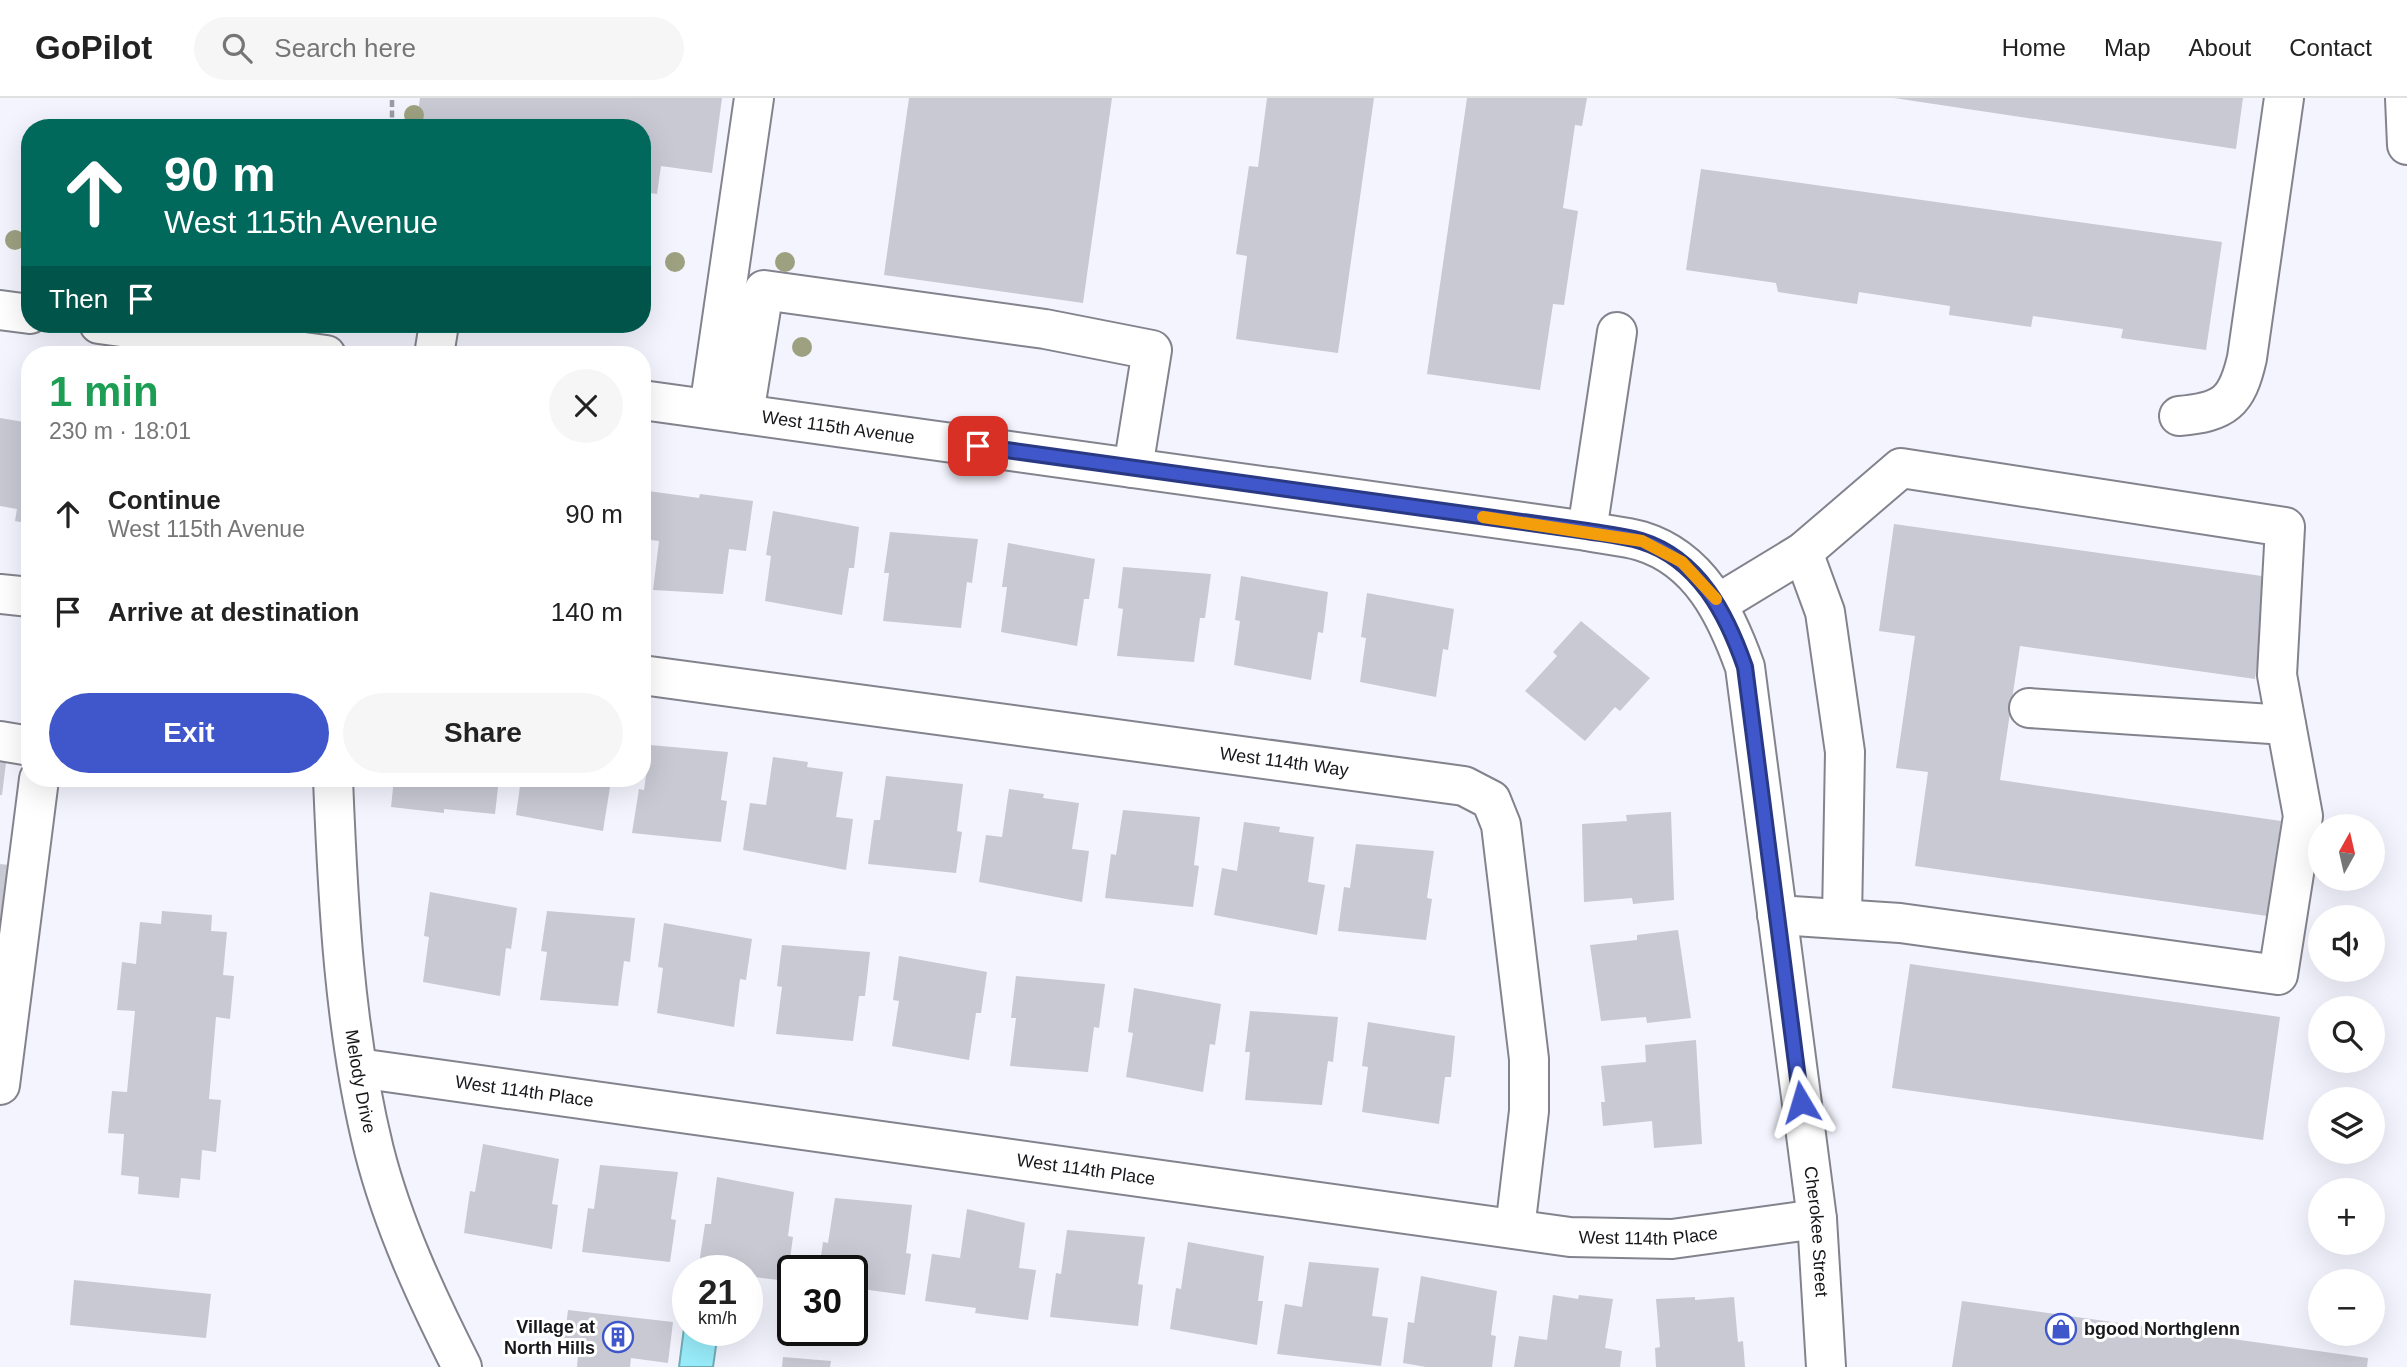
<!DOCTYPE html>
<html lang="en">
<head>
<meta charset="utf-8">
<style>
	body { margin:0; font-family:Arial,sans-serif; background:#f6f6f6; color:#222; height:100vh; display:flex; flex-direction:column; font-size:26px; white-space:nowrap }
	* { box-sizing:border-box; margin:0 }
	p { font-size:23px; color:#767676 }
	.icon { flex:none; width:38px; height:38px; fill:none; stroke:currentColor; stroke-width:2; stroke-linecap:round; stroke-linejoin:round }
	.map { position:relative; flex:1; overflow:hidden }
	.drawer { position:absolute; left:21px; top:248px; width:630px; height:441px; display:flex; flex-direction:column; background:#fff; border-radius:28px; box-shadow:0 7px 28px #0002 }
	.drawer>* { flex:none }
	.guide { position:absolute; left:21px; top:21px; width:630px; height:214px; border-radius:28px; box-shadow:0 7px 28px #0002; background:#00695c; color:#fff; overflow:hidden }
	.needle { width:46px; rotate:8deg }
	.buttons { position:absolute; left:2308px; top:716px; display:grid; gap:14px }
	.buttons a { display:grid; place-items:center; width:77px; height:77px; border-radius:50%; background:#fff; box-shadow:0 7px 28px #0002; font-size:35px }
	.speed { position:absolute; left:672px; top:1157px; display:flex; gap:14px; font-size:35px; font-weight:700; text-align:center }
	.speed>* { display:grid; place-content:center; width:91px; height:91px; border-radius:50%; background:#fff; box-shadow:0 7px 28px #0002; line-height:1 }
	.speed small { font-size:18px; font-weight:400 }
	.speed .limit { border:4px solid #111; border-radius:10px; background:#fff; color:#111 }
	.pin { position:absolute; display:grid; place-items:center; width:60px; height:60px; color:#fff; margin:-30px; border-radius:14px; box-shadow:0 4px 10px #0006 }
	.me { position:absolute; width:77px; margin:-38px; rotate:353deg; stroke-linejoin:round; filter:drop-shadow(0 0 5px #0008) }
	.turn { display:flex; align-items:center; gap:24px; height:147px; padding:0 28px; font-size:32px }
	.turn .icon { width:91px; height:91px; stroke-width:2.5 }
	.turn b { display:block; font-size:49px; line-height:60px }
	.then { display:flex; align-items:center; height:66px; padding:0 28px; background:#0003; gap:14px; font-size:26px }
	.round { display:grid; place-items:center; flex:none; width:74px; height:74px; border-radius:37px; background:#f6f6f6 }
	.overview { display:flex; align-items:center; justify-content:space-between; height:119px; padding:0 28px }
	h1 { font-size:42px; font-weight:700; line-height:52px; color:#1e9e55 }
	.button { display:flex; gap:14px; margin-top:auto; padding:14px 28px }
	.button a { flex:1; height:80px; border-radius:42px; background:#3f57ca; color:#fff; font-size:28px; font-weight:700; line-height:80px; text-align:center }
	.button a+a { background:#f6f6f6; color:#222 }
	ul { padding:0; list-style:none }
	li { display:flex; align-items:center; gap:21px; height:98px; padding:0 28px }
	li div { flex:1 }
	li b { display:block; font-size:26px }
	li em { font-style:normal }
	header { display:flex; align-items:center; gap:42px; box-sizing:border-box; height:98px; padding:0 35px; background:#fff; border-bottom:2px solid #e0e0e0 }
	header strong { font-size:33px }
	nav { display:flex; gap:38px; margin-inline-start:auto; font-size:24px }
	.search { width:490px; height:63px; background:#f6f6f6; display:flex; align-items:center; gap:18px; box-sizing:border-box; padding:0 24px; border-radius:38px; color:#767676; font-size:26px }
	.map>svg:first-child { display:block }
	.water { fill:#99edfb; stroke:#72adb8; stroke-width:2 }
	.building { fill:#c9c9d4 }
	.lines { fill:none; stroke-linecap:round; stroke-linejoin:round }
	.minor-casing { stroke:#83838e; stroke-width:42 }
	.highway-casing { stroke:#83838e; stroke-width:42 }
	.path { stroke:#9b9ba3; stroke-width:4.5; stroke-dasharray:7 3.5; stroke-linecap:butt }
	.minor { stroke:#fff; stroke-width:38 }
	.highway { stroke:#fff; stroke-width:38 }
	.tree { fill:#9da180 }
	.route-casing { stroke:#293983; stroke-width:18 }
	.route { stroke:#3f57ca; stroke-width:12 }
	.slow { stroke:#f59e0b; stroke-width:12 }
	.labels { text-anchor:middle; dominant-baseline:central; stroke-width:6; stroke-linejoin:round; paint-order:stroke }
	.street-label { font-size:18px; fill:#18181c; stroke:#fff }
	.poi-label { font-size:18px; font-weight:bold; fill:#18181c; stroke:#fff; text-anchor:end }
</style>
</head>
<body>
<header>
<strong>GoPilot</strong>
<div class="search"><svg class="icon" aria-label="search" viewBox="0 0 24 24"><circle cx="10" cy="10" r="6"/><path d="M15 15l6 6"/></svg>Search here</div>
<nav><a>Home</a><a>Map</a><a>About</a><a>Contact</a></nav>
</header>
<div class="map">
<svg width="2407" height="1269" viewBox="0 0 2407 1269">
	<rect width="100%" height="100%" fill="#f4f4fe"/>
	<path class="water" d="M684,1230L718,1234L713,1269H679Z"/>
	<path class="building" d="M420,0H722L712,75L661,68L657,96L642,94V30H416Z
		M909,0H1112L1083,205L884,177Z
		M1267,0H1374L1338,255L1236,241L1247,158L1236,156L1249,68L1258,69Z
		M1467,0H1587L1582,28L1575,27L1563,110L1578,113L1564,207L1553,206L1540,292L1427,276Z
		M1894,0H2243L2236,51Z
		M1701,71L2222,144L2206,252L2121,240L2123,231L2033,218L2031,229L1949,217L1950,208L1859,194L1857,206L1778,194L1776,185L1686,172Z
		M0,320L30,325V426L15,423L17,411L0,408Z
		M648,393L699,400L700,396L753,403L746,453L729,451L723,496L653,492L659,443L642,441Z
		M773,413L859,429L854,470H849L842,517L765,503L771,458L766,457Z
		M1894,426L2269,479L2255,581L2020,548L2000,682L2281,723L2267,818L1915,768L1928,674L1896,670L1915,538L1879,533Z
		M890,434L978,441L972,485L967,484L961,530L883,523L889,475H884Z
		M1008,445L1095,461L1089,501H1084L1077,548L1001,534L1007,489H1002Z
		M1123,469L1211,476L1205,520H1200L1194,564L1117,558L1123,511L1118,510Z
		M1241,478L1328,494L1323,535L1318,534L1311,582L1234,567L1240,523L1235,522Z
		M1367,495L1454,511L1448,552L1443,551L1436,599L1360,584L1366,540L1361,539Z
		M1581,523L1650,580L1620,613L1615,609L1585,643L1525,593L1557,558L1553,554Z
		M650,647L728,654L721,702L727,703L721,744L632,735L639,691L644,692Z
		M773,659L808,664L807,669L843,674L836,719L853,721L846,772L743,752L750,705L766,707Z
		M0,664L6,665L2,697H0Z
		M886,678L963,686L957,733L962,734L956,775L868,766L874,722H880Z
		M394,681H499L495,716L444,711V715L391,709Z
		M521,681H605L604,689H610L603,733L516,717Z
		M1009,691L1044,696L1043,700L1079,705L1072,751L1089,753L1082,804L979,784L986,737L1002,739Z
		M1123,712L1200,719L1194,767L1199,768L1193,809L1105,800L1111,756L1116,757Z
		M1671,714L1674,802L1633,806L1632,800L1584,804L1582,726L1627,723L1626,717Z
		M1244,724L1280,729L1279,734L1314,739L1308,784L1325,787L1317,837L1214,817L1222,770L1237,773Z
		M1356,746L1434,753L1427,800L1432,801L1426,842L1338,833L1344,789L1350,790Z
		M0,766L9,767L2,825H0Z
		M430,794L517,810L511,851L506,850L500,898L423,884L429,839L424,838Z
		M162,813L212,817L211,833L227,834L223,877L234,878L230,921L216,919L209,1001L221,1002L216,1054L202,1052L200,1082L181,1080L179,1100L138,1096L139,1079L121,1077L124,1036L108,1035L112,993L127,994L135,913L117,912L122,864L136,866L140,824L161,826Z
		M547,813L635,820L630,864L624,863L618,908L540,902L547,854L541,853Z
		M664,825L752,841L746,882L740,881L734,929L657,915L663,870L658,869Z
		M1678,832L1691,920L1647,925L1646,919L1601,923L1590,847L1637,842V837Z
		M782,847L870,854L865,898H859L853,943L776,936L782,889L777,888Z
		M899,858L987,874L981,915H976L969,962L892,948L899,903L893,902Z
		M1910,866L2280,919L2263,1042L1892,990Z
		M1016,878L1105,886L1099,930L1094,929L1088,974L1010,968L1016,920H1011Z
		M1134,890L1221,906L1215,947L1210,946L1203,994L1126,979L1133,935L1128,934Z
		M1250,913L1338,919L1333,964L1328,963L1322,1007L1245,1002L1250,954H1245Z
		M1368,924L1455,938L1451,979H1445L1439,1026L1362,1014L1368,969L1362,968Z
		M1696,942L1702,1046L1654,1050L1652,1023L1603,1028L1601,1004H1605L1601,968L1646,964L1645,947Z
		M483,1046L559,1061L552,1106L558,1107L552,1151L464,1135L470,1093L475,1094Z
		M600,1067L678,1074L671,1121L676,1122L670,1164L582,1154L588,1110L594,1111Z
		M717,1079L794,1094L788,1138L793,1139L787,1183L747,1178V1172L699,1166L705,1126H711Z
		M835,1100L912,1107L906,1155L911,1156L905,1197L862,1191L861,1194L852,1193V1172H819L823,1144L828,1145Z
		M967,1111L1025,1125L1019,1170L1036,1172L1028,1222L975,1215L976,1210L925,1203L932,1156L960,1160Z
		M1067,1132L1145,1139L1138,1186L1143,1187L1138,1228L1050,1219L1056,1175L1061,1176Z
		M1188,1144L1264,1158L1258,1203H1263L1257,1247L1170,1231L1176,1190L1181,1191Z
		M1309,1164L1379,1170L1372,1218L1388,1220L1381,1268L1277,1256L1285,1206L1302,1209Z
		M1421,1178L1497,1193L1491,1237L1496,1238L1492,1269H1426L1403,1265L1408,1224L1414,1225Z
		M74,1182L211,1196L206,1240L70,1227Z
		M1553,1197L1578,1201L1579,1197L1613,1201L1605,1250L1622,1253L1620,1269H1514L1519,1238L1547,1242Z
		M1695,1199V1202L1734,1199L1738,1244L1743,1243L1745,1269H1656L1655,1250L1660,1249L1656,1201Z
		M1962,1203L2368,1260L2367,1269H1952Z
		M568,1212L673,1224L668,1265L631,1260L630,1269H577L578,1257L563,1254Z
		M783,1259L831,1263L830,1269H782Z"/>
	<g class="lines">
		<g class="minor-casing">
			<g id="minor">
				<path d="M0,212L30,216"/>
				<path d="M99,226L326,257"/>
				<path d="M434,257L439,226"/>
				<path id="s1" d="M642,302L1587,433C1605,437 1624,438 1641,443C1700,461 1726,516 1745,569L1817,1121L1826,1269"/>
				<path d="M709,311L754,0"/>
				<path d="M744,316L764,192L1045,231L1152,252L1133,370"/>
				<path d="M2179,318C2225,314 2237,304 2247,260L2284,0"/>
				<path d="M1587,433L1617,234"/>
				<path d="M1803,454L1825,514L1845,654L1842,821"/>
				<path d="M0,496L30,499"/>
				<path d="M1719,505L1803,454L1901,370L2285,429L2277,577L2303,718L2278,877L1900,825L1777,817"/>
				<path id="s2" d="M642,577L1464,688L1491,702L1501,727L1529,961V1013L1515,1131"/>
				<path d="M2029,610L2286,627"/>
				<path d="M0,643L30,648"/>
				<path id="s3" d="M333,681C338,805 344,931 374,1052C393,1127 427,1200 462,1269"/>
				<path id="s4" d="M358,970L1570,1139L1672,1141L1817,1121"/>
				<path d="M0,987L39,681"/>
			</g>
		</g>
		<g class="highway-casing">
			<path id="highway" d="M2405,0L2407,47"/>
		</g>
		<path class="path" d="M392,30V0"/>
		<use href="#minor" class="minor"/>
		<use href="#highway" class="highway"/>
	</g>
	<g class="tree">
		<circle cx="414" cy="17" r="10"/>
		<circle cx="15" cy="142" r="10"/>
		<circle cx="675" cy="164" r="10"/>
		<circle cx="785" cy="164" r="10"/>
		<circle cx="802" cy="249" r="10"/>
	</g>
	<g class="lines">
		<g class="route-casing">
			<path id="route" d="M978,348L1587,433C1605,436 1624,438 1641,443C1699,461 1727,517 1745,569L1801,1004"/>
		</g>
		<use href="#route" class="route"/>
		<path class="slow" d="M1483,419L1642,443L1682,464L1716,501"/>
	</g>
	<defs>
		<g id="shop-ring" transform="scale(1.575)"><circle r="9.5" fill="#fff" stroke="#3f57ca" stroke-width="1.5"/><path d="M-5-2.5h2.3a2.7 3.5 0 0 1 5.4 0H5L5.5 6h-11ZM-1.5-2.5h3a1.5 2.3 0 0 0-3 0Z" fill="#3f57ca"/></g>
		<g id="building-ring" transform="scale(1.575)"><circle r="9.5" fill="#fff" stroke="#3f57ca" stroke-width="1.5"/><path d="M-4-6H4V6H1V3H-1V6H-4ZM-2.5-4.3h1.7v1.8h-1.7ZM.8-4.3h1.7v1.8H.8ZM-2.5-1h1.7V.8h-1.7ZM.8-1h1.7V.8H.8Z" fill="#3f57ca"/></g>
	</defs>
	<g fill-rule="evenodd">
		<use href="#shop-ring" x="2061" y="1231"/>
		<use href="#building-ring" x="618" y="1239"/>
	</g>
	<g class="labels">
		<g class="street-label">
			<text stroke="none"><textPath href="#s1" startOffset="198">West 115th Avenue</textPath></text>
			<text stroke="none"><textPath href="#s2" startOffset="648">West 114th Way</textPath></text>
			<text stroke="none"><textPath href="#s3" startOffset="304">Melody Drive</textPath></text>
			<text stroke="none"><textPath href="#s4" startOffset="168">West 114th Place</textPath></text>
			<text stroke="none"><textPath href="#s4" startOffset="735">West 114th Place</textPath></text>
			<text stroke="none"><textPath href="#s1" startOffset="1748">Cherokee Street</textPath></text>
			<text stroke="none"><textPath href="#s4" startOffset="1302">West 114th Place</textPath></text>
		</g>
		<g class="poi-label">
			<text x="595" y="1229">Village at<tspan x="595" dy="21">North Hills</tspan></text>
			<text x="2084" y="1231" text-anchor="start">bgood Northglenn</text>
		</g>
	</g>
</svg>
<div class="buttons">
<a><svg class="needle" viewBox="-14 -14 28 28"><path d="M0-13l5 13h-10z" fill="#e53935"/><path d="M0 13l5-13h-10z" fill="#767676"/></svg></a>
<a><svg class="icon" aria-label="sound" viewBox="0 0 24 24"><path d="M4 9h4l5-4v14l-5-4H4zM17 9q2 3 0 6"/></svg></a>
<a><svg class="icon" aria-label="search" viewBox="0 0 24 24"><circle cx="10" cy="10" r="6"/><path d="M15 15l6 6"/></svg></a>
<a><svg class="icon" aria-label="layers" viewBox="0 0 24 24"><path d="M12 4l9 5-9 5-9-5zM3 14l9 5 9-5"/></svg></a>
<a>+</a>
<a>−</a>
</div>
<div class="speed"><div>21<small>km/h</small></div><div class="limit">30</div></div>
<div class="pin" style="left:978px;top:348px;background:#d93025"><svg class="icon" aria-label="arrive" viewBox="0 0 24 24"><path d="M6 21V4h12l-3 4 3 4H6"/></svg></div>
<svg class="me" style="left:1801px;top:1004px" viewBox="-20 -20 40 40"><path d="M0-17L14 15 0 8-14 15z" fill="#3f57ca" stroke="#fff" stroke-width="4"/></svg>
<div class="guide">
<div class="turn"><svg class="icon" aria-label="ahead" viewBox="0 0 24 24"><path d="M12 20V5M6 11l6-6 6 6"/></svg><div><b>90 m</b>West 115th Avenue</div></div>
<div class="then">Then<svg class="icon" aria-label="arrive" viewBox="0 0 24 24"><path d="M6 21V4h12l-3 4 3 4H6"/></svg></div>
</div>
<section class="drawer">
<div class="overview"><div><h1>1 min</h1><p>230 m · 18:01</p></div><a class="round"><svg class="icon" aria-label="close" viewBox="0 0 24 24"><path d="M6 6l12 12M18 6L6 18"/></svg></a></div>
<ul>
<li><svg class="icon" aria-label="ahead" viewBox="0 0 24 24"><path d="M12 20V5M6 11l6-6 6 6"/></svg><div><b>Continue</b><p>West 115th Avenue</p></div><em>90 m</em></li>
<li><svg class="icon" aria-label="arrive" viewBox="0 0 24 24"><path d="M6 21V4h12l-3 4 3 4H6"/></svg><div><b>Arrive at destination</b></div><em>140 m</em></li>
</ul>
<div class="button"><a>Exit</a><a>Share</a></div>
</section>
</div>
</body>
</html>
